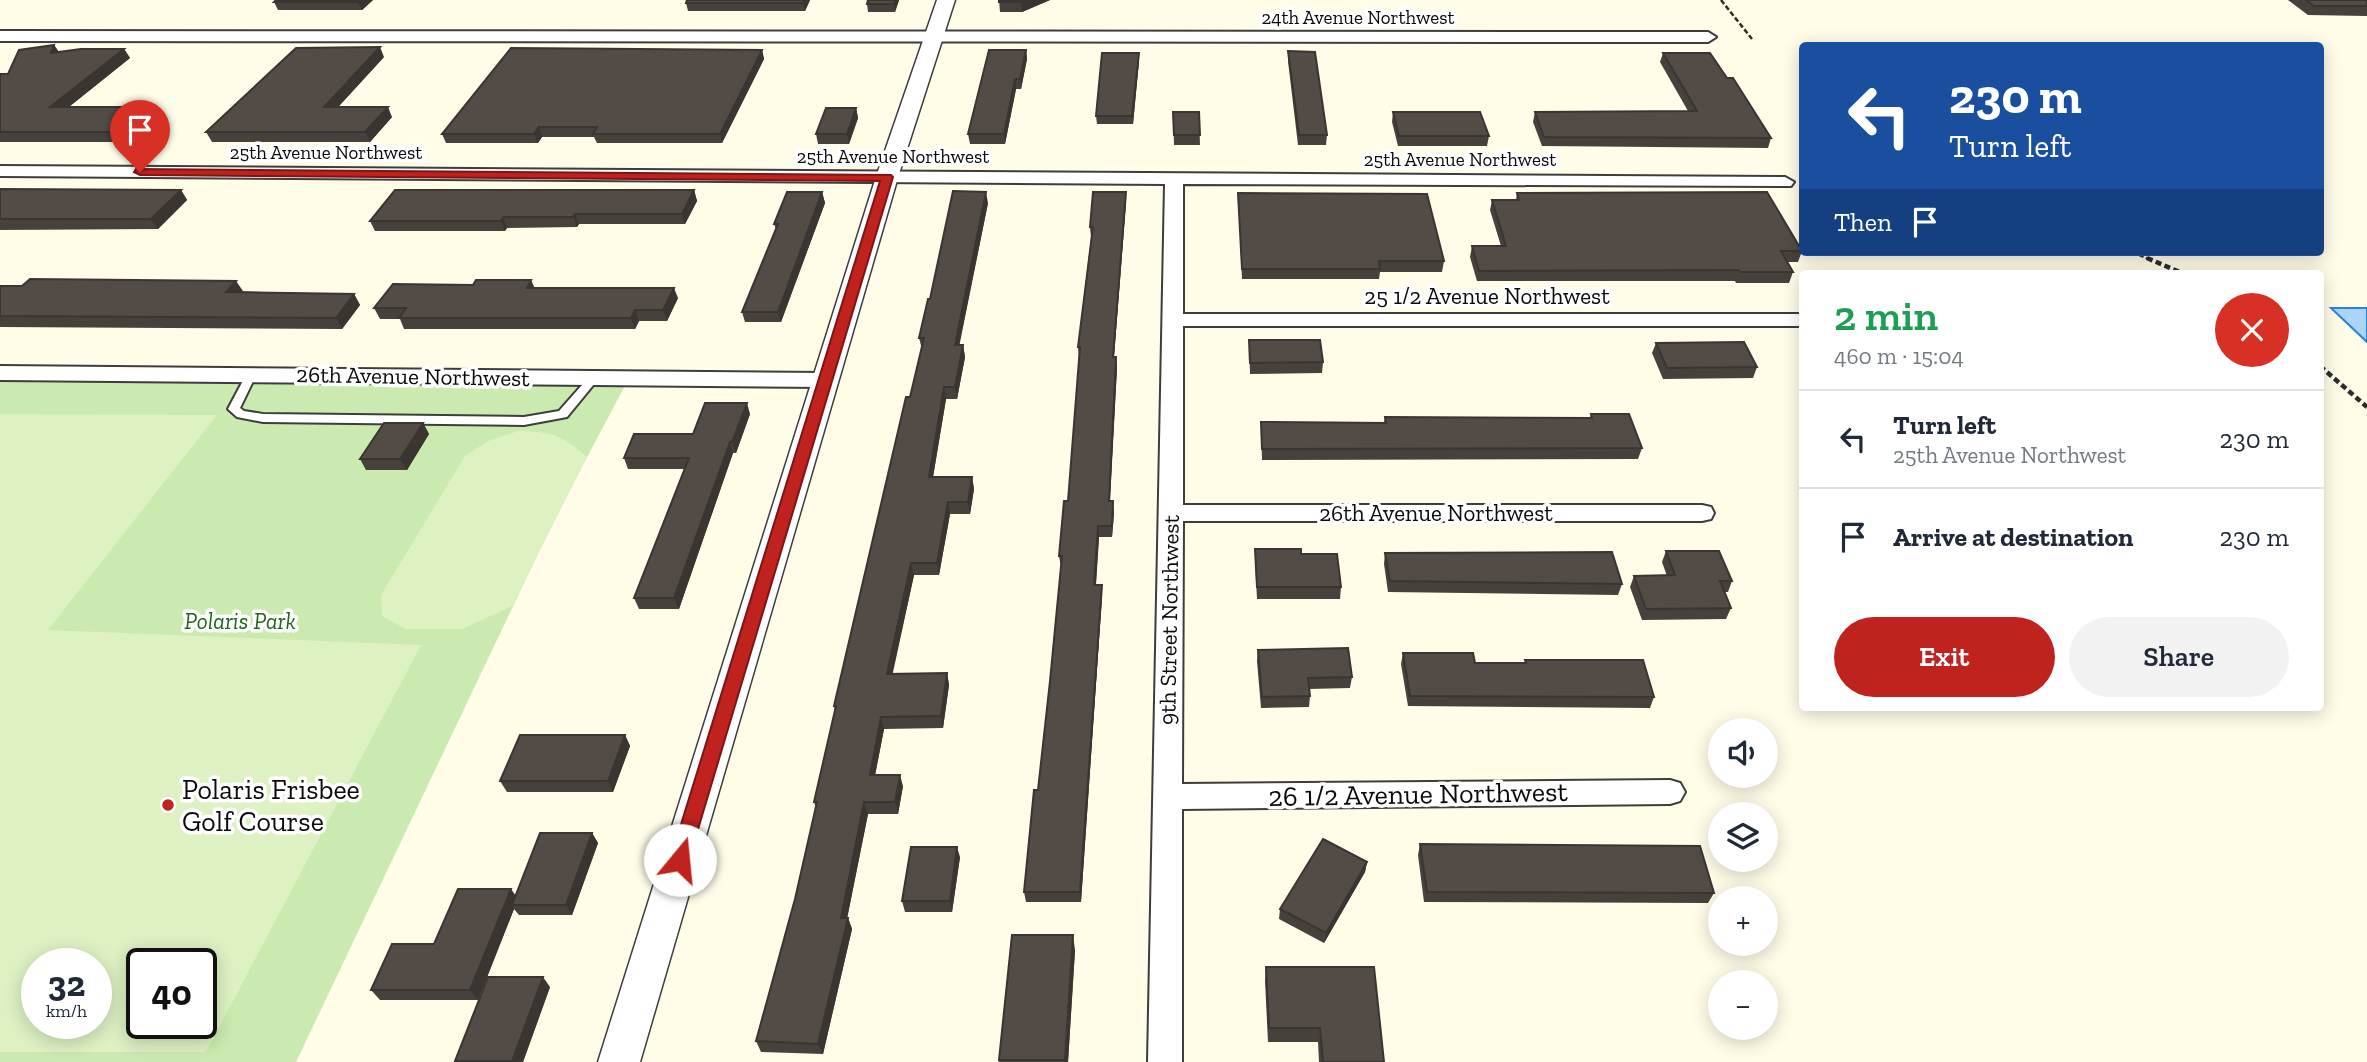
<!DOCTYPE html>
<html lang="en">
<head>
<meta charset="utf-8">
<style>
	body { margin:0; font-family:"Zilla Slab",serif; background:#f2f2f3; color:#1f2937; height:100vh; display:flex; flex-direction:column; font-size:26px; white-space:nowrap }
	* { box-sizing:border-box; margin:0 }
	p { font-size:23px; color:#747a83 }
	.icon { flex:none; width:38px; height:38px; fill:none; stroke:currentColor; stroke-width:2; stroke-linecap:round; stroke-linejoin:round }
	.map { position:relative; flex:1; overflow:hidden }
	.sheet { position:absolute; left:1799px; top:270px; width:525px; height:441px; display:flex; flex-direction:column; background:#fff; border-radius:7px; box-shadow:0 4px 18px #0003 }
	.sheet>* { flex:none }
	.banner { position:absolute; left:1799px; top:42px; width:525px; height:214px; border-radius:7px; box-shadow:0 4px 18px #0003; background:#1a4fa0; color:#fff; overflow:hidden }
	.tools { position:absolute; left:1708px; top:718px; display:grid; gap:14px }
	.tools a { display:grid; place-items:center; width:70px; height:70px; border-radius:50%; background:#fff; box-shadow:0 4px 18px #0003; font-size:35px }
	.speed { position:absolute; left:21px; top:948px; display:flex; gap:14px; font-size:35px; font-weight:700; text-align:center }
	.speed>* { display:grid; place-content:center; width:91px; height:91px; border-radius:50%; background:#fff; box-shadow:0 4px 18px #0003; line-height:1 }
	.speed small { font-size:18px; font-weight:400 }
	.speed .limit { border:4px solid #111; border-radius:10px; background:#fff; color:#111 }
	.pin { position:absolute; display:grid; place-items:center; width:60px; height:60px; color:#fff; margin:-72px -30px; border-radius:50% 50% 50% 0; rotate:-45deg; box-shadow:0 0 7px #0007 }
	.pin .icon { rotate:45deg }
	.me { position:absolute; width:77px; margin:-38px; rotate:17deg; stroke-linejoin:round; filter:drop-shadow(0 0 5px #0008) }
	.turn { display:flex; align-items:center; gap:24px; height:147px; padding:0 35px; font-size:32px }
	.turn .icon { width:91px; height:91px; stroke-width:2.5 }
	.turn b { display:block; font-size:49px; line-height:60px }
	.then { display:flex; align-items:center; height:66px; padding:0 35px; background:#0003; gap:14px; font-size:26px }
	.round { display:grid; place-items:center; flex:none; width:74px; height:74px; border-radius:37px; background:#f2f2f3 }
	.headline { display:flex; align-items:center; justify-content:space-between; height:119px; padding:0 35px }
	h1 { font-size:42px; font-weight:600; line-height:52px; color:#1e9e55 }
	.primary-button { display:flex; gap:14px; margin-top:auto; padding:14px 35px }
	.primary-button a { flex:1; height:80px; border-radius:42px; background:#c0221d; color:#fff; font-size:28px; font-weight:600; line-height:80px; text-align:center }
	.primary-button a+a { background:#f2f2f3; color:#1f2937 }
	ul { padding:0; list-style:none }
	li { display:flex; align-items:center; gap:21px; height:98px; padding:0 35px; border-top:2px solid #e0e1e3 }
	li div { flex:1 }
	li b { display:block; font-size:26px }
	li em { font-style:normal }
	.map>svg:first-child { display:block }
	.green { fill:#caeab0; fill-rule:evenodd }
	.pitch { fill:#ddf1c3; fill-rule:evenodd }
	.water { fill:#aad5f9; stroke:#2d84d3; stroke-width:2 }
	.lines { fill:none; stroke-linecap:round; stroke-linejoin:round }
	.service-casing { stroke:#3d3d3d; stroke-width:4 }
	.minor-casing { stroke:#3d3d3d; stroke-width:4 }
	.tertiary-casing { stroke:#3d3d3d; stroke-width:3 }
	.path-far1 { stroke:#2c2c2c; stroke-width:2.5; stroke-dasharray:5 2.5; stroke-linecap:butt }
	.path { stroke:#2c2c2c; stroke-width:4.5; stroke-dasharray:6 3.5; stroke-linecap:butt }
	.service { fill:#fff; fill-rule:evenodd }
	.minor { fill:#fff; fill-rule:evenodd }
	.tertiary { fill:#fff; fill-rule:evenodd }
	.wall { fill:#47413c }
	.shaded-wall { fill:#3a3531 }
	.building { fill:#534c46; stroke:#3a3531; stroke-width:2 }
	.route { fill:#c0221d; stroke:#7d1613; stroke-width:2 }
	.poi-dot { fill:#c0221d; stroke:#fff; stroke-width:2.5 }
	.labels { text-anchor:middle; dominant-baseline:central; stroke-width:7; stroke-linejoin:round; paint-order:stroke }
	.far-street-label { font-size:19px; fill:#0a0a0a; stroke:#fff }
	.street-label { font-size:23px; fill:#0a0a0a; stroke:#fff }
	.park-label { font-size:23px; font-style:italic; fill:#226419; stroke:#fff }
	.near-poi-label { font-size:28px; fill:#0a0a0a; stroke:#fff; text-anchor:start }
	.near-street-label { font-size:28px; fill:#0a0a0a; stroke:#fff }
</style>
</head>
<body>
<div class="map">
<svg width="2367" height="1062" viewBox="0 0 2367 1062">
	<rect width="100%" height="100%" fill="#fffce8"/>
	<path class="green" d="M629,378L556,516L296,1062H0V382ZM37,964H96V1024H37ZM142,964H201V1024H142Z"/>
	<path class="pitch" d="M0,414L217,415L48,630L421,645L206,1052H0ZM37,964H96V1024H37ZM142,964H201V1024H142Z
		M518,431C552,432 561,434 587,457L512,606L462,629H406L382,616L381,595L465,456L488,441Z"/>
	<path class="water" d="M2331,308H2367V342Z"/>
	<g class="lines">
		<g class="service-casing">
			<path id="service" d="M251,372L256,375L240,408L244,411L263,414L524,417L559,411L590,376L594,375L599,378L567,417L524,425L263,422L237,417L228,409L246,375Z"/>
		</g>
		<g class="minor-casing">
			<path id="minor" d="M0,31L1708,32L1716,37L1708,42L0,41Z
				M0,166L1785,177L1794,182L1791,186L1183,184V314H1802V326H1183V505H1702L1711,507L1714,513L1711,519L1702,521H1183L1182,784L1670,780L1680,783L1685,792L1680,801L1670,804L1182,809V1062H1148L1165,184L0,176Z
				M0,366L826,373L834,375L837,380L834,385L826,387L0,380Z"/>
		</g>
		<g class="tertiary-casing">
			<path id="tertiary" d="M937,0H955L898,177L640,1062H598L876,177Z"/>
		</g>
		<path class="path-far1" d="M1721,0L1752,39
			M2132,252L2151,260"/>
		<path class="path" d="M2147,258L2182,273
			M2320,366L2367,407"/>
		<use href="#service" class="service"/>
		<use href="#minor" class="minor"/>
		<use href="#tertiary" class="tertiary"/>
	</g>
	<path class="wall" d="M373,0L362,10H278L274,2Z
		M810,0L805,11H688L686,3Z
		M868,0H899L895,12H868L867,4Z
		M999,0H1050L1022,12H1000Z
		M2288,0H2367V16L2308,15Z
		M54,45L59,52L124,49L130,58L69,107L147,117L117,142H0V74H8Z
		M762,50L764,59L722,143H597L594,137H542L538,143H446L442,134Z
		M1026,50L1027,59L1021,89H1016L1005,144H970L968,134Z
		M1288,51L1327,135L1326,145H1298L1288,61Z
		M1663,53L1727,78L1771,138L1768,148L1542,146L1533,122L1535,112L1688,111L1660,62Z
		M384,57L338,107L392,117L370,142H212L206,132Z
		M1139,61L1133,124H1097L1096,116Z
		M856,108L858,118L849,144H818L816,134Z
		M1173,112H1199L1200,145H1174Z
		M1393,112L1489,136L1487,146H1398L1392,122Z
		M0,189L181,190L187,200L158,229L0,230Z
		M694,190L697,201L685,224H579L577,227L507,228L505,231H375L370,221Z
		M822,192L825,203L781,322H745L742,312L776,229L774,224Z
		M1238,193L1444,261L1442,272H1380L1379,279H1242Z
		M1517,193L1802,251L1798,262H1787L1793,272L1789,283H1736L1735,281H1477L1470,257L1472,246H1501L1490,210L1492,200H1516Z
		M1126,202L1114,357H1116L1117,368L1110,501L1114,512L1112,537H1099L1096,585L1102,596L1081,902H1026L1024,892L1038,790L1050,681L1061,567L1059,556L1068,501L1079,357L1078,347L1091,237L1090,227Z
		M988,203L959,345H963L965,357L957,399H946L933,477H972L974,489L970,514H950L939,575H914L892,674L947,673L949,685L943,728L884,729L875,775L903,786L898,814H868L847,918H848L852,929L823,1054L761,1052L756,1041L795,899L816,808L814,802L835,711L834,706L922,349L919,338L930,299Z
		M0,286L354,294L360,305L342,329L0,327Z
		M535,288L678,298L667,321H639L635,329H404L400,319H380L374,308Z
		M1249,340L1323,362L1322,373L1250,374Z
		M1656,343L1757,367L1753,378L1663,379L1652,353Z
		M750,414L736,453H733L679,609H639L634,598L684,469H628L624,458Z
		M1591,414L1642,448L1638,459L1262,460L1261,422L1384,423L1385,417L1590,418Z
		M423,423L429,434L407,470H366L360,459Z
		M1255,549L1301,554L1341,587L1340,599H1257L1255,560Z
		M1666,551L1732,581L1728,592H1724L1731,608L1726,619L1642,620L1630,587L1634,576H1667L1662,562Z
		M1385,553L1622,584L1618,595L1388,592L1384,564Z
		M1258,650L1352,677L1350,688L1309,689L1310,696L1309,707L1261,708L1257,661Z
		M1403,653L1475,663H1525V660L1654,697L1650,708L1408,706L1401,664Z
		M625,735L630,746L613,792H507L500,781Z
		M592,833L598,843L572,915H519L514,909L478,1000H380L371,990L434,944L515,895Z
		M1420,844L1714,893L1708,903L1424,902L1418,855Z
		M960,857L952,912H905L902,901Z
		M1367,862L1365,872L1324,943L1279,919L1280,909Z
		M1075,950L1068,1062H999V1060Z
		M1266,967L1384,1062H1319L1318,1042H1268L1265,981Z
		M550,987L523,1062L455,1061Z"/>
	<path class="shaded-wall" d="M361,0H373L362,10L358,2Z
		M805,0H810L805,11L803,3Z
		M895,0H899L895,12L894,4Z
		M1025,0H1050L1022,12L1021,2Z
		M54,45L60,54L51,53Z
		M380,47L384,57L329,117L324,107Z
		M124,49L130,58L56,117L50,107Z
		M762,50L764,59L722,143L720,134Z
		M1026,50L1027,59L1021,89L1020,79Z
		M1139,53V61L1133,124L1132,116Z
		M1015,79L1016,89L1005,144L1004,134Z
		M141,107L147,117L117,142L111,132Z
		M388,107L392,117L370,142L365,132Z
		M856,108L858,118L849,144L847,134Z
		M539,127L542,137L538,143L534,134Z
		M181,190L187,200L158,229L151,219Z
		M694,190L697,201L685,224L682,214Z
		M822,192L825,203L781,322L778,312Z
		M986,192L988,203L957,357L955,345Z
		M1126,192V202L1113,368V357Z
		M575,214L579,224L577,227L573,217Z
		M503,217L507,228L505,231L501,221Z
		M531,280L536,291L527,288Z
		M236,281L243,291L233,303L226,292Z
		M674,288L678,298L667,321L663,310Z
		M354,294L360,305L342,329L336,318Z
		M635,310L639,321L635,329L631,318Z
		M963,345L965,357L957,399L955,387Z
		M1116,357L1117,368L1109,512V501Z
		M944,387L946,399L931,489L929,477Z
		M747,403L750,414L736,453L732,442Z
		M423,423L429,434L407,470L400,459Z
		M730,442L733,453L679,609L674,598Z
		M972,477L974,489L970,514L968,502Z
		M1113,501L1114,512L1112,537V526Z
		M948,502L950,514L939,575L937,563Z
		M1098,526L1099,537L1095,596L1094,585Z
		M911,563L914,575L890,686L887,674Z
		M1102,585V596L1081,902L1080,892Z
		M947,673L949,685L943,728L941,716Z
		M881,717L884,729L873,786L870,775Z
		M625,735L630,746L613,792L608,781Z
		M900,775L903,786L898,814L895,802Z
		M864,802L868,814L845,929L841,918Z
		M592,833L598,843L572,915L566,905Z
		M957,847L960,857L952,912L950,901Z
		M1367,862L1365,872L1324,943L1326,933Z
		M511,889L518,899L512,905L514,909L478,1000L470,990Z
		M848,918L852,929L823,1054L818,1044Z
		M1073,935L1075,950L1068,1062H1065Z
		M543,977L550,987L523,1062H513L512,1061Z"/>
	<path class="building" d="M276,0H361L358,2H274Z
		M687,0H805L803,3H686Z
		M868,0H895L894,4H867Z
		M999,0H1025L1021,2H999Z
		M2306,0H2367V6H2314Z
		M54,45L51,53L81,49H124L50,107H141L111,132H0V74H8L19,50Z
		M380,47L324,107H388L365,132H206L296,48Z
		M511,48L762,50L720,134H593L597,127H539L534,134H442Z
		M989,50H1026L1020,79H1015L1004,134H968Z
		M1288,51L1315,52L1327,135H1299Z
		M1102,53H1139L1132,116H1096Z
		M1663,53H1710L1727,78H1733L1771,138L1544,137L1535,112L1697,111Z
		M826,108H856L847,134H816Z
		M1173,112H1199L1200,135H1174Z
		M1393,112H1480L1489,136H1399Z
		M0,189L181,190L151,219H0Z
		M395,190H694L682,214H575L573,217H503L501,221H370Z
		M953,191L986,192L955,345H963L955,387H944L929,477H972L968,502H948L937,563H911L887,674L947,673L941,716L881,717L870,775H900L895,802H864L841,918H848L818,1044L756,1041L795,899L817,802H814L836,706H834L906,397H910L924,338H919L928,299H930Z
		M787,192H822L778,312H742L778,224H774Z
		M1093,192H1126L1113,357H1116L1109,501H1113L1112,526H1098L1094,585H1102L1080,892H1024L1034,790H1038L1050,681L1062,556H1059L1064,501H1068L1080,347H1078L1093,227H1090Z
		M1767,192L1802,251H1781L1793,272H1740L1738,270L1479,271L1472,246H1506L1492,200H1519L1517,193Z
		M1238,193L1427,194L1444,261H1379L1380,269H1242Z
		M30,279L236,281L226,292L354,294L336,318L0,316V286H22Z
		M476,280H531L527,288H674L663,310H635L631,318H399L406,308H374L393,284L473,285Z
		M1249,340H1320L1323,362L1250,363Z
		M1744,342L1757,367L1667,368L1656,343Z
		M705,403H747L732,442H730L674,598H634L689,458H624L634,434H693Z
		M1591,414H1629L1642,448L1262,449L1261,422L1386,423L1385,417L1592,418Z
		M384,423H423L400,459H360Z
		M1255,549H1301V554H1337L1341,587H1257Z
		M1666,551H1719L1732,581H1720L1731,608L1646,609L1634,576L1675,575Z
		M1612,552L1622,584L1390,581L1385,553Z
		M1348,648L1352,677L1308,678L1310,696L1262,697L1258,650Z
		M1403,653H1473L1475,663H1526L1525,660H1643L1654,697L1410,696Z
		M520,735H625L608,781H500Z
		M540,833H592L566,905H512Z
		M1323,839L1367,862L1326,933L1280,909Z
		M1420,844L1700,846L1714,893L1427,892Z
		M911,847H957L950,901H902Z
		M458,889H511L470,990H371L392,944H434Z
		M1012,935H1073L1065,1060H999Z
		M1266,967H1374L1384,1062H1323L1320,1028H1269Z
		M488,977H543L512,1061H455Z"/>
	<path class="route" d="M136,169L891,175L893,177L687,866L680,869L673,866L670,860L880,181L140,175L134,172Z"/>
	<circle class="poi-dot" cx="168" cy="805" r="7"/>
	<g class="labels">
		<g class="far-street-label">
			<text x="1358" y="17">24th Avenue Northwest</text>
			<text x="326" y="152">25th Avenue Northwest</text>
			<text x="893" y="156">25th Avenue Northwest</text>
			<text x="1460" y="159">25th Avenue Northwest</text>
		</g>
		<g class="street-label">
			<text x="1487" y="296">25 1/2 Avenue Northwest</text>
			<text transform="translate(413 376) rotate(1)">26th Avenue Northwest</text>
			<text x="1436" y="513">26th Avenue Northwest</text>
			<text transform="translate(1169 620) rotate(-89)">9th Street Northwest</text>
		</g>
		<g class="park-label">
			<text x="240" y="621">Polaris Park</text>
		</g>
		<g class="near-poi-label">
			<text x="182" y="789">Polaris Frisbee<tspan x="182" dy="32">Golf Course</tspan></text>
		</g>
		<g class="near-street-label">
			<text transform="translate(1418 794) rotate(-1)">26 1/2 Avenue Northwest</text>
		</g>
	</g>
</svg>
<div class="tools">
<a><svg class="icon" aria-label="sound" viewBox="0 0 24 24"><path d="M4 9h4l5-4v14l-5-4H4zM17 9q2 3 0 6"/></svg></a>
<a><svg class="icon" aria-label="layers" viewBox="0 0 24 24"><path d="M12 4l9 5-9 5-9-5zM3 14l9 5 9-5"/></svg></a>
<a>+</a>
<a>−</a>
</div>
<div class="speed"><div>32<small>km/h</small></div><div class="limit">40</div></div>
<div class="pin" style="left:140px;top:172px;background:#d93025"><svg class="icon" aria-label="arrive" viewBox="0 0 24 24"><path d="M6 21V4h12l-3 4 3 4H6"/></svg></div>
<svg class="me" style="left:680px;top:860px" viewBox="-20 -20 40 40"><circle r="19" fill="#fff"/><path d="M0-13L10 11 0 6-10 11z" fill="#c0221d"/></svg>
<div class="banner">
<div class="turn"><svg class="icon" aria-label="left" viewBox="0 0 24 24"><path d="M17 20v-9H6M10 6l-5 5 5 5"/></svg><div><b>230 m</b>Turn left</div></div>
<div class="then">Then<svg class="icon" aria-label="arrive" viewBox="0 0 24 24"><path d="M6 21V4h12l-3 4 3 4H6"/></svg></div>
</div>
<section class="sheet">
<div class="headline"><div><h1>2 min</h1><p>460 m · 15:04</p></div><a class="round" style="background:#d93025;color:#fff"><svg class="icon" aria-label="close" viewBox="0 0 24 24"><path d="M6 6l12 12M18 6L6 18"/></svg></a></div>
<ul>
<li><svg class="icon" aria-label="left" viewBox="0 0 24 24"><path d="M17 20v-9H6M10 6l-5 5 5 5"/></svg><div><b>Turn left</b><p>25th Avenue Northwest</p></div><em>230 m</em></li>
<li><svg class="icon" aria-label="arrive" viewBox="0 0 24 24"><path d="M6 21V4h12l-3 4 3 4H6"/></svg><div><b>Arrive at destination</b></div><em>230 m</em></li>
</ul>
<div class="primary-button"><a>Exit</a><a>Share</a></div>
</section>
</div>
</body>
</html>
